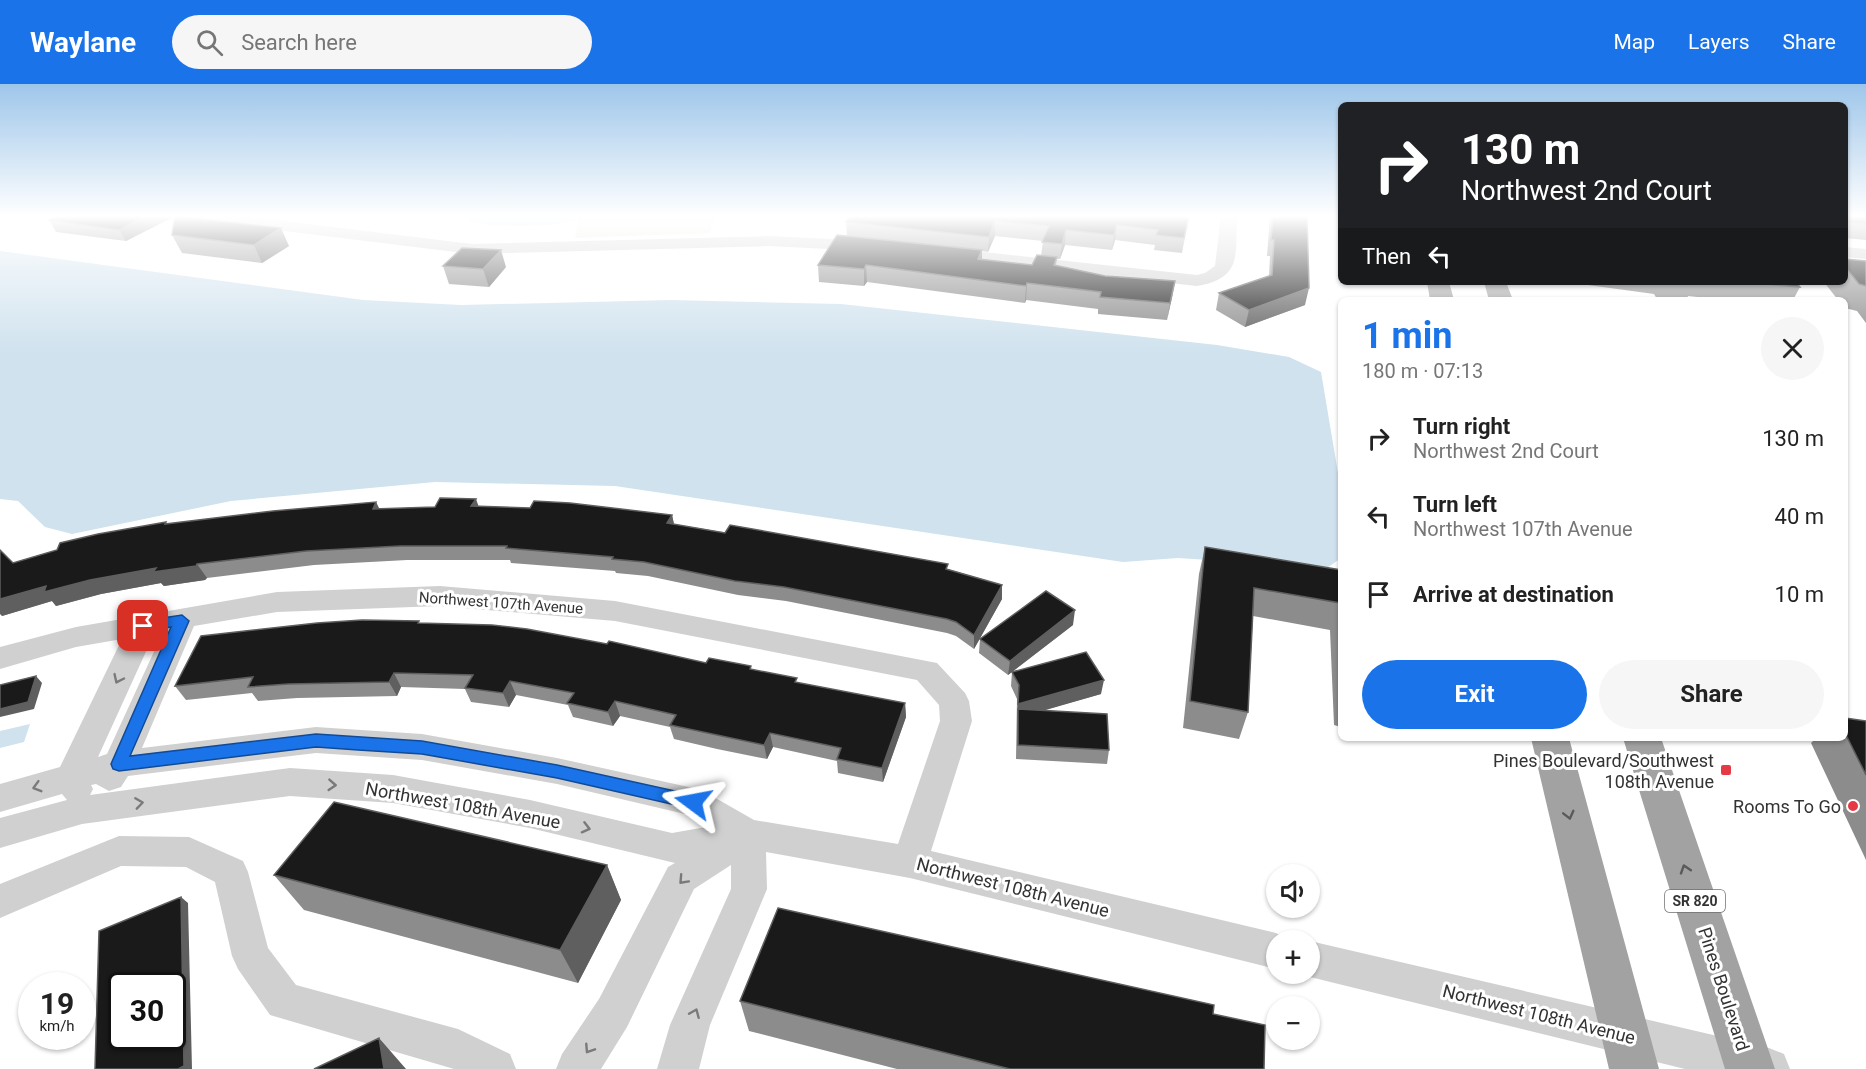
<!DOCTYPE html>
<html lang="en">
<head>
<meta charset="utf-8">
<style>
	body { margin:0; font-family:Roboto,sans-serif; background:#f6f6f6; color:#222; height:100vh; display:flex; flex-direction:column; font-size:22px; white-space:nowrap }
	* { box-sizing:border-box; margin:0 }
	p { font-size:20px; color:#767676 }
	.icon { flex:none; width:33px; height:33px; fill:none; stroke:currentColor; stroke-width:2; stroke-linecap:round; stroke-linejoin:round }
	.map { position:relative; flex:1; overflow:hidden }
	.details { position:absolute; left:1338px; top:213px; width:510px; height:444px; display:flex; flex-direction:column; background:#fff; border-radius:9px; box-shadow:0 2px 4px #0004 }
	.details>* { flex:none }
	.guide { position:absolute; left:1338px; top:18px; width:510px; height:183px; border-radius:9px; box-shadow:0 2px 4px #0004; background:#202124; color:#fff; overflow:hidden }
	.tools { position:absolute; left:1266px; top:780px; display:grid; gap:12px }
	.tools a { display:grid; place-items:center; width:54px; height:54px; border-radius:50%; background:#fff; box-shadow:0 2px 4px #0004; font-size:30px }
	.speed { position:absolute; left:18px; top:888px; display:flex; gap:12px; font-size:30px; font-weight:700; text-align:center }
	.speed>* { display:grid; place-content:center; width:78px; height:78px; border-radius:50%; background:#fff; box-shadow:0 2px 4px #0004; line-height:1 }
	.speed small { font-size:15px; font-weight:400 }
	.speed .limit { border:3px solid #111; border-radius:9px; background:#fff; color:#111 }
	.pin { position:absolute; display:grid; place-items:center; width:51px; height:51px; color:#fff; margin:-26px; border-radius:12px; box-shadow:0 3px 9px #0006 }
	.me { position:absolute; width:66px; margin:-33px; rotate:283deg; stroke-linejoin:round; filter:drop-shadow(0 0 4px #0008) }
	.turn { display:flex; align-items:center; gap:21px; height:126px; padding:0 24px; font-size:27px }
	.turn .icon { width:78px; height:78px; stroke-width:2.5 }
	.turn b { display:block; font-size:42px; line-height:51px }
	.then { display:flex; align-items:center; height:57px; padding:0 24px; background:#0003; gap:12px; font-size:22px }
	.round { display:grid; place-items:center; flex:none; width:63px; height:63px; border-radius:32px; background:#f6f6f6 }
	.overview { display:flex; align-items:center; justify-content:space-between; height:102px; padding:0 24px }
	h1 { font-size:36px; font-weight:700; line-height:45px; color:#1a73e8 }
	.primary-button { display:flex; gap:12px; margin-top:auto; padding:12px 24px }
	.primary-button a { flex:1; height:69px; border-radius:36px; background:#1a73e8; color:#fff; font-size:24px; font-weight:700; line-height:69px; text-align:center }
	.primary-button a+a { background:#f6f6f6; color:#222 }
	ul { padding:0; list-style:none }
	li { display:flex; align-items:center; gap:18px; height:78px; padding:0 24px }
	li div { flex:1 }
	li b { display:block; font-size:22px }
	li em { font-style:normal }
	header { display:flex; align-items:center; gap:36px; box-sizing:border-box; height:84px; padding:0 30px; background:#1a73e8; color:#fff }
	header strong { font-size:28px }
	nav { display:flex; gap:33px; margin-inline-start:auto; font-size:21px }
	.search { width:420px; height:54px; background:#f6f6f6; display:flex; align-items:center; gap:15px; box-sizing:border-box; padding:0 21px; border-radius:33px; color:#767676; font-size:22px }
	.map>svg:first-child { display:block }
	.green { fill:#e6ecdf }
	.water { fill:#cfe2ee }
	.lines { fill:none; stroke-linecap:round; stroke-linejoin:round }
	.minor { fill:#d0d0d0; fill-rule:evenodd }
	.trunk { fill:#a2a2a2; fill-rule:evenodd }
	.wall { fill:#8c8c8c; fill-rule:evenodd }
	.shaded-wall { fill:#5f5f5f }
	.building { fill:#1a1a1a; stroke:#5f5f5f; stroke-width:1.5; fill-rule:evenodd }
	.oneway { stroke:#7a7a7a }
	.oneway2 { stroke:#5a5a5a }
	.route { fill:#1a73e8; stroke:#114b97; stroke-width:1.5 }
	.poi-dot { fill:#e63946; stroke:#fff; stroke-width:2 }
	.labels { text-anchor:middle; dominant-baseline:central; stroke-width:6; stroke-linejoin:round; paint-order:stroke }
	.shield { fill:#fff; stroke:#707070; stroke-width:1.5 }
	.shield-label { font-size:14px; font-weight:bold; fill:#333 }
	.street-label { font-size:15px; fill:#333; stroke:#fff }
	.near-poi-label { font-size:18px; fill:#333; stroke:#fff; text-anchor:end }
	.near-street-label { font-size:18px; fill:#333; stroke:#fff }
</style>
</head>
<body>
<header>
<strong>Waylane</strong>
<div class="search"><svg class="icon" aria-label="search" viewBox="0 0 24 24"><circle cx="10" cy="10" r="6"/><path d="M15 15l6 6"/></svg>Search here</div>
<nav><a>Map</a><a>Layers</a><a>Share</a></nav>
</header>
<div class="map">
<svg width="1866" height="985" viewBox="0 0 1866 985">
	<rect width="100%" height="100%" fill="#fff"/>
	<path class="green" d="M586,132H716L710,149L575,154L579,135Z"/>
	<path class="water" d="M470,132H586C558,145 498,144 469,137Z
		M0,167L363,216L461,221L671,216L841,220L1217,261L1289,273L1321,288L1341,407V474L1327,484L1178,474L1123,478L615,402L435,398L231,417L72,450L45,443L18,417L0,415Z
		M30,640L24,658L0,664V647Z"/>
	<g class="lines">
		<path class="minor" d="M195,132H244L472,160L769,152L869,157L875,158L878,162L875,166L869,167L769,162L472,170L203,137Z
			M1221,132H1237C1235,171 1243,194 1197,202L946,174L940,173L937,169L940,165L946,164L1197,191L1205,189L1215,182Z
			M1845,163L1866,165V175L1845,173Z
			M440,502L615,517L937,579L965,609L969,617L972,637L931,767L1276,849L1290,856H1276V885L910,794L766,768L767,805L710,941L699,985H657L670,941L731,805V781L694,805L627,943L601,985H556L562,970L599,915L668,783L675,779L530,744L393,719L290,712L82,740L0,764V734L67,716L62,710L0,728V700L60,683L122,555L76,563L0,585V563L76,543L277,508ZM440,522L615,537L917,596L939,621L940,637L898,760L754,736L705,708L693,704L557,674L422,650L316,643L142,664L194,542L277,528ZM163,548L107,670L98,673L154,550ZM316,669L422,676L557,700L685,730L706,743L672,749L530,716L393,691L290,684L90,711L93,705L91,701L96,700L109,707L121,703L128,692Z
			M119,752L189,753L243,777L248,788L268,864L296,901L458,945L510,970L516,985H454L270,931L238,885L232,872L215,798L186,783L121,782L0,834V800Z
			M1310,857L1769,964L1784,970L1790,985H1685L1310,893L1301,890H1310Z"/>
		<path class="trunk" d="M1427,198H1449L1454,216H1430Z
			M1484,198H1506L1513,216H1489Z
			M1531,654H1569L1659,985H1609Z
			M1623,654H1661L1775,985H1725Z"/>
	</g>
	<path class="wall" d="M175,132L126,157L56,148L49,136Z
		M1189,132L1182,169L1154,166L1155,161L1115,156L1112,166L1065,161L1060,175H1057L1056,181L1105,192L1175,197L1167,236L1098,230V225L1026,216L1025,219L867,198L864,202L819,198L818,181L847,152L846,138ZM995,152L1043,157L1041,172L1032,181L982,175V167L988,168Z
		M1270,132H1307L1305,221L1245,243L1216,226L1219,209L1269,192L1270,172H1267Z
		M1845,132H1866V156L1845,154Z
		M172,151L289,162L262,179L182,169Z
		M1845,175L1866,177V239L1857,227L1845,224V216H1838L1824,198H1845Z
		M443,182L506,183L489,203L449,200Z
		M1587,198H1796L1800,203L1793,216H1727L1688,212L1687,215L1670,216L1657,215L1654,210L1588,201Z
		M376,418L379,425L479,423L672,431L674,440L948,485L1002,501V515L974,565L956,552L947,549L786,517L738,511L648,492L616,489L615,487L511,479L510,476H407L314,481L207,494L205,496L164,502L161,499L101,510L56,522L52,517L2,532L13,479L57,466L167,440Z
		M1205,463L1341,486V643L1334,641L1330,546L1253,532L1248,628L1239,655L1183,644L1199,490Z
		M420,539L752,585L797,599L905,619L906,633L883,698L838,689L837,677L773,663L767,675L717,665L674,655L670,643L620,632L613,642L573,633L568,621L516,611L509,623L471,618L465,605L401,603L397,612L297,614L258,617L252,609L186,616L175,602Z
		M1073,541L1012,588L1101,610L1044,626L1109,666L1107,680L1016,675L1017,615L1011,602L1012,588L1008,591L979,569L980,555Z
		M1866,637V776L1811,659L1816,654H1845V649Z
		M607,781L621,816L578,899L304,826L274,791Z
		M740,917L1213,930L1264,985H897L749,947Z"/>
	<path class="shaded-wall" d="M146,132H175L126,157L119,146Z
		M995,137V152L988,168L989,153Z
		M1117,141L1115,156L1112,166L1114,151Z
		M281,144L289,162L262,179L254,161Z
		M1066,146L1065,161L1060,175L1062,160Z
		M501,166L506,183L489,203L483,185Z
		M982,166V182L978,175Z
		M866,181L867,198L864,202V185Z
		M1175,197L1172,214L1167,236L1170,219Z
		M1027,199L1026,216L1025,219L1026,202Z
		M1309,204L1305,221L1245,243L1249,226Z
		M476,415L481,429L471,422Z
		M376,418L383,432L373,425Z
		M672,431L675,445L667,439Z
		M197,480L207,494L205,496L164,502L161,499L101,510L56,522L52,517L2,532L0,530V515L46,502L90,496L156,484Z
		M1002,501V515L974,565V551Z
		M1075,526L1073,541L1008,591L1010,577Z
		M394,589L401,603L397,612L389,598Z
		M36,592L42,599L34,625L0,633V625Z
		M1104,596L1101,610L1018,634V625L1017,634L1018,620Z
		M510,597L516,611L509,623L503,609Z
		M615,617L620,632L613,642L608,628Z
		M905,619L906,633L883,698L882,684Z
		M770,649L773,663L767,675L764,661Z
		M607,781L621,816L578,899L560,866Z
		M181,813L188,819L192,985H178Z
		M379,954L406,985H384Z"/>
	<path class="building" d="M58,132H146L119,146L49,136Z
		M175,132L281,144L254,161L172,151Z
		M850,132H1189L1184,154L1156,151L1158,146L1117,141L1114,151L1066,146L1062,160L1042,158L1049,142L995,137L989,153L846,138Z
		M1273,132H1307L1309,204L1249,226L1219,209L1272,191L1274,156H1271Z
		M1845,132H1866V140L1845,138Z
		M837,151L982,166L978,175L1032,181L1037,171L1057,173L1054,181L1105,192L1175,197L1170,219L1100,213L1101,208L1027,199L1026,202L866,181L864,185L818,181Z
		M462,164L501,166L483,185L443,182Z
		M1845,175L1866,177V202L1859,200L1845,183Z
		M1741,198H1796L1800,203Z
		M440,414L476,415L471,422L530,424L534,417L570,419L672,431L667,439L725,449L730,441L948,480L946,485L1002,501L974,551L956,538L947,535L784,503L735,497L644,478L612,475L613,473L506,464L507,462H400L306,467L197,480L196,482L153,488L156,484L90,496L44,508L46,502L0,515V466L13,479L57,466L60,459L98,450L166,438L165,440L273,427L376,418L373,425L435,423Z
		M1205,463L1341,486V530L1340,519L1254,504L1248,628L1190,617Z
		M1046,507L1075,526L1010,577L980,555Z
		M362,536L419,537L418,539L492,541L527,545L607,560L609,557L706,579L709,574L751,582L750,585L797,594L795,598L905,619L882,684L837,675L841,664L770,649L764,661L670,641L676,631L615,617L608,628L567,619L574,609L510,597L503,609L465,604L473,591L394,589L389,598L288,600L248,603L253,593L175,602L201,552L317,539Z
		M1086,568L1104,596L1018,620L1019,601L1012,588Z
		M36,592L28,618L0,625V601Z
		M1018,625L1107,630L1109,666L1018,661Z
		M1845,634L1866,637V691L1845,649Z
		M334,718L607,781L560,866L274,791Z
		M181,813L184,982L178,985H95L99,847ZM122,902H172V952H122Z
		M778,824L1214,921L1213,930L1265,941L1264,985H1010L740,917Z
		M379,954L384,985H314Z"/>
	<defs><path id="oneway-chevron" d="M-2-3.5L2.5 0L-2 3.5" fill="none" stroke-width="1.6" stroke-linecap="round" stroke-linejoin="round" transform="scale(1.5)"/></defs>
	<g class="oneway">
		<use href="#oneway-chevron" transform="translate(118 595) rotate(115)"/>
		<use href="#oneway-chevron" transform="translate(332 701) rotate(4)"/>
		<use href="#oneway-chevron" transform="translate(37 703) rotate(164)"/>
		<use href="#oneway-chevron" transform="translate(139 719) rotate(-8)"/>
		<use href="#oneway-chevron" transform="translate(586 744) rotate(14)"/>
		<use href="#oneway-chevron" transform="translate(683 796) rotate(133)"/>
		<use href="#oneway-chevron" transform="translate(695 929) rotate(-67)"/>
		<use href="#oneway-chevron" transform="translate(589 965) rotate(123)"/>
	</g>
	<g class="oneway2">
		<use href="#oneway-chevron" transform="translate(1569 731) rotate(76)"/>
		<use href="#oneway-chevron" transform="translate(1685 785) rotate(-108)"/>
	</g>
	<linearGradient id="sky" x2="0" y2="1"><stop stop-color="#9ec6ea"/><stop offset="0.49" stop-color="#fff"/><stop offset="1" stop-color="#fff" stop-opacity="0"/></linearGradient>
	<rect width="1866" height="270" fill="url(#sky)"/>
	<path class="route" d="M182,531L189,537L130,672L316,650L422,657L557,681L693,711L699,713L701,718L699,723L693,725L557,694L422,670L358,666L316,663L119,687L113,685L111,680L171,543L143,548L136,542L143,537Z"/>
	<g class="poi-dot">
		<rect x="1720" y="680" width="12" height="12" rx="3"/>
		<circle cx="1853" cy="722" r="6"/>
	</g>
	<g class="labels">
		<rect class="shield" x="1665" y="806" width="60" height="22" rx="4.5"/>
		<g class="shield-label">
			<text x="1695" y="817">SR 820</text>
		</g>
		<g class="street-label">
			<text transform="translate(501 519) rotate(4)">Northwest 107th Avenue</text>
		</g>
		<g class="near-poi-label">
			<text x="1714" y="676">Pines Boulevard/Southwest<tspan x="1714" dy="21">108th Avenue</tspan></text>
			<text x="1841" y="722">Rooms To Go</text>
		</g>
		<g class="near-street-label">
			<text transform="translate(463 721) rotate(10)">Northwest 108th Avenue</text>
			<text transform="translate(1013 803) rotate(14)">Northwest 108th Avenue</text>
			<text transform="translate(1724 905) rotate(72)">Pines Boulevard</text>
			<text transform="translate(1539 930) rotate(14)">Northwest 108th Avenue</text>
		</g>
	</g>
</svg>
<div class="tools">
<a><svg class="icon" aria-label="sound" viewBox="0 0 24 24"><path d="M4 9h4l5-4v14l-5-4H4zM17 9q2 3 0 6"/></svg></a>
<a>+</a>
<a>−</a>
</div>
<div class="speed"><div>19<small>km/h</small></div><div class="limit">30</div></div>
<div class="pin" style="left:143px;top:542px;background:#d93025"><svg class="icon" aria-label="arrive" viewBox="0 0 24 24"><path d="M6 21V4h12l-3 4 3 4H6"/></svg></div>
<svg class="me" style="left:693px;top:718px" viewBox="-20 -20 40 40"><path d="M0-17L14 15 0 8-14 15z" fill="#1a73e8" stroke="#fff" stroke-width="4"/></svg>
<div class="guide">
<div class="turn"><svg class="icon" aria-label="right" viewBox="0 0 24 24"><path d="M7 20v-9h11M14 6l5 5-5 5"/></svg><div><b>130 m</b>Northwest 2nd Court</div></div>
<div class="then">Then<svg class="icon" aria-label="left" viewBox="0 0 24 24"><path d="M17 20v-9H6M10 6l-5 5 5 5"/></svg></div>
</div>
<section class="details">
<div class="overview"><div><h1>1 min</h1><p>180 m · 07:13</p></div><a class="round"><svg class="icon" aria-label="close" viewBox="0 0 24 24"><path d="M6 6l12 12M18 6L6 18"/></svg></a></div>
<ul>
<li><svg class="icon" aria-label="right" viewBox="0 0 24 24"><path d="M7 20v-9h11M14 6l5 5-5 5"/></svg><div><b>Turn right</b><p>Northwest 2nd Court</p></div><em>130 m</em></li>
<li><svg class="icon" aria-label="left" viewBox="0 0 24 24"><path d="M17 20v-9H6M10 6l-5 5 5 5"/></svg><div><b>Turn left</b><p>Northwest 107th Avenue</p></div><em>40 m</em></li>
<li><svg class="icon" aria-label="arrive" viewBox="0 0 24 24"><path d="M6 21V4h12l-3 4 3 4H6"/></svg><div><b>Arrive at destination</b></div><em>10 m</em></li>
</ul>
<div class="primary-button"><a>Exit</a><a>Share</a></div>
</section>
</div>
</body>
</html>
